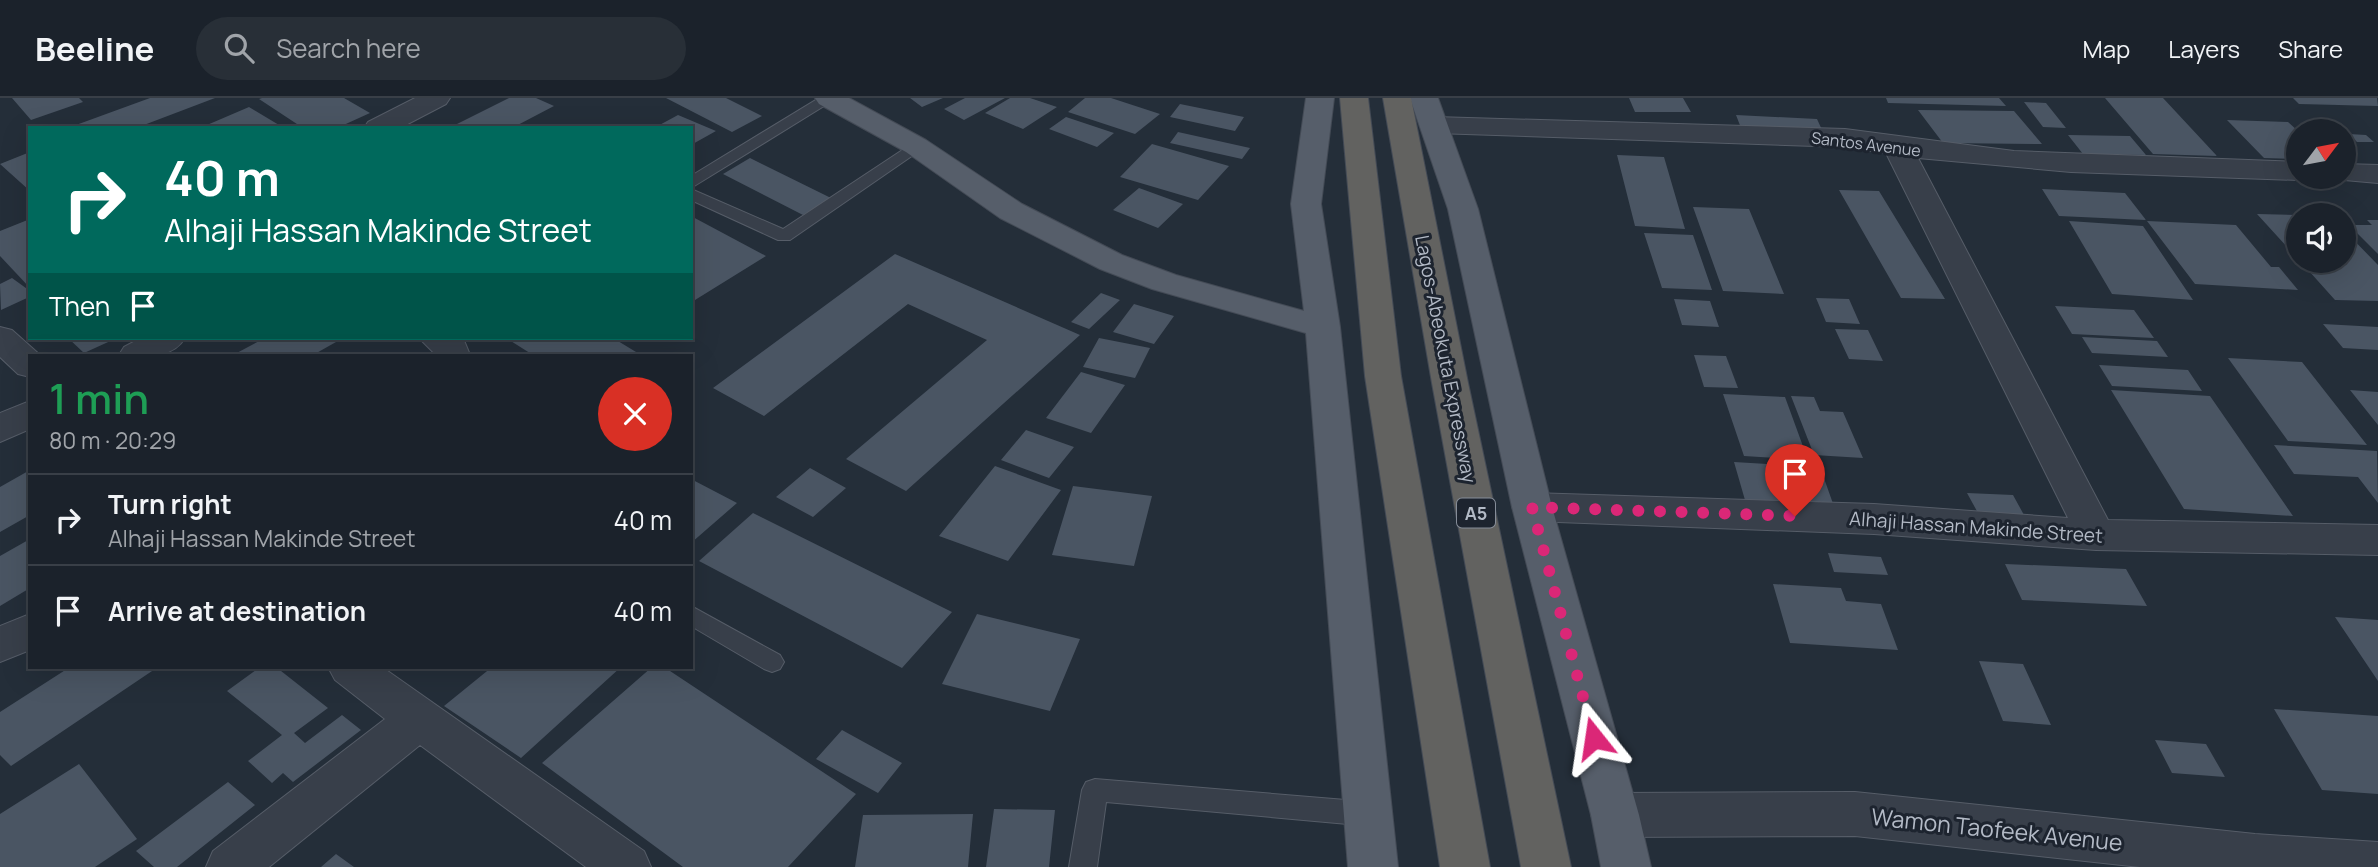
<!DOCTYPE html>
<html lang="en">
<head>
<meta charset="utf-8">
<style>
	body { margin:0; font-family:Manrope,sans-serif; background:#282f37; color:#f1f3f6; height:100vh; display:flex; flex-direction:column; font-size:26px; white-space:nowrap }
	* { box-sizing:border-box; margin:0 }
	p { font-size:23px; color:#a0a4a9 }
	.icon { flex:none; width:38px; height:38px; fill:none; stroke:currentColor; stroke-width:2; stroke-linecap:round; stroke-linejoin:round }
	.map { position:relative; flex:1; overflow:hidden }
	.sheet { position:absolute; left:28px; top:256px; width:665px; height:315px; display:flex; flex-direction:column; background:#1b222b; border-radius:0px; box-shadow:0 7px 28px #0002,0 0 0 2px #393f47 }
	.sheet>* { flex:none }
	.guide { position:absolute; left:28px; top:28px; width:665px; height:214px; border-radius:0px; box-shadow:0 7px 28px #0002,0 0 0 2px #393f47; background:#00695c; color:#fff; overflow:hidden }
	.needle { width:46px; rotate:58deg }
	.controls { position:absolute; left:2286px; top:21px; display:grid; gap:14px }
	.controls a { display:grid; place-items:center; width:70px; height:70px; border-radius:50%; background:#1b222b; box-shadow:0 7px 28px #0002,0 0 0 2px #393f47; font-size:35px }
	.pin { position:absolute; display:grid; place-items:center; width:60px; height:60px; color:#fff; margin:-72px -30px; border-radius:50% 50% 50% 0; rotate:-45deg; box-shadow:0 0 7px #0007 }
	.pin .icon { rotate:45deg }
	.me { position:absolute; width:77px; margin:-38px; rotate:345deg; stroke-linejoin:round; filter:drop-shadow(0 0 5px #0008) }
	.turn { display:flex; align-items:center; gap:24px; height:147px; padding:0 21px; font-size:32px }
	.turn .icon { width:91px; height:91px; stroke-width:2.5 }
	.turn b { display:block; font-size:49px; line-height:60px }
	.then { display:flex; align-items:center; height:66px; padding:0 21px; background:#0003; gap:14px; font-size:26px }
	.round { display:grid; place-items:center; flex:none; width:74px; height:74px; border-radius:37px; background:#282f37 }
	.headline { display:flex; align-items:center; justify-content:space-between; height:119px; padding:0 21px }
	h1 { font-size:42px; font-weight:600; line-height:52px; color:#1e9e55 }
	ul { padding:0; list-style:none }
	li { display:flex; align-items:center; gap:21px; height:91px; padding:0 21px; border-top:2px solid #393f47 }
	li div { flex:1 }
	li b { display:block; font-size:26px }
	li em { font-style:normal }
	header { display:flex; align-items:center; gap:42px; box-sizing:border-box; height:98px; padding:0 35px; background:#1b222b; border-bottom:2px solid #393f47 }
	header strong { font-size:33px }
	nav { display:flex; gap:38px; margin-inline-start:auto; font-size:24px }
	.search { width:490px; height:63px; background:#282f37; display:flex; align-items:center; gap:18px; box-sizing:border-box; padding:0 24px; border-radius:38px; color:#a0a4a9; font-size:26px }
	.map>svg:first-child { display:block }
	.building { fill:#4a5563 }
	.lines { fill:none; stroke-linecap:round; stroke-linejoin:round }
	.service-casing { stroke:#565d68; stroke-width:2 }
	.minor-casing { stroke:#565d68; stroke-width:2 }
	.primary-casing { stroke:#444b56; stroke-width:2 }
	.trunk-casing { stroke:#434a55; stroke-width:2 }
	.service { fill:#383f4a; fill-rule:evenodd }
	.minor { fill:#383f4a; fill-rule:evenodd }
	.primary { fill:#565e6a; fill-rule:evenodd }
	.trunk { fill:#626260; fill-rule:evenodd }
	.route { stroke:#db2777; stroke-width:12; stroke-dasharray:0 21.6 }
	.labels { text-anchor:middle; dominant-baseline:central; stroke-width:6; stroke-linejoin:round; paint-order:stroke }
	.far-street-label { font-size:16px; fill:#b3bac6; stroke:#1d242f }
	.shield { fill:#1d242f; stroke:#868d99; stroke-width:2 }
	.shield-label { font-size:18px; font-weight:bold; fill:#b3bac6 }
	.street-label { font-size:19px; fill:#b3bac6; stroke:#1d242f }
	.near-street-label { font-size:23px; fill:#b3bac6; stroke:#1d242f }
</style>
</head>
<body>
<header>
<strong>Beeline</strong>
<div class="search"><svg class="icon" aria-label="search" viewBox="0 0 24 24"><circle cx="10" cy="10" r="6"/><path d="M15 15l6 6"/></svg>Search here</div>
<nav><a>Map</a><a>Layers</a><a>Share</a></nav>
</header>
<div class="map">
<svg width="2378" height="769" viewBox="0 0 2378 769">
	<rect width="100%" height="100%" fill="#242e39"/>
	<path class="building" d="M12,0H79L83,4L31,22Z
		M150,0H215L136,30H80L76,27Z
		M262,0H344L370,15L337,30H303L259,1Z
		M509,0H536L554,8L512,30H449Z
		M666,0H726L762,18L732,34Z
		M910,0H943L922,9Z
		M965,0H1005L964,22L944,11Z
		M1010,0H1030L1057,9L1023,31L985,15Z
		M1085,0H1111L1160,16L1135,36L1068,14Z
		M1629,0H1683L1691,14H1635Z
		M1886,0H1999L2006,8L1888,5Z
		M2105,0H2163L2217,58L2153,56Z
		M2293,0H2377L2378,8L2299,6Z
		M2024,4L2046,5L2066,30L2043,29Z
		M1180,6L1244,19L1235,33L1170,19Z
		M249,9L284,30H200Z
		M1918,12L2014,13L2042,46L1943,45Z
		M678,17L716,33L691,47V30H654Z
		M1736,17L1817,21L1823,34L1741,30Z
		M1066,19L1114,35L1097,49L1049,31Z
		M2227,22L2288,24L2298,33V61L2264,60Z
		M1178,34L1250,50L1242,61L1170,45Z
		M2349,36L2366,37L2374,44H2357Z
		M2068,37L2130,38L2146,57L2083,56Z
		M1152,46L1229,68L1198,102L1120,79Z
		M30,54V93L0,66Z
		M1617,57L1664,59L1685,131L1635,128Z
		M750,60L831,100L803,117L723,76Z
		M1139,90L1183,106L1158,130L1113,112Z
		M2042,91L2125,95L2146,122L2059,118Z
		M1839,92L1879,93L1945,201L1901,200Z
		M1693,109L1749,111L1784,196L1723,193Z
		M2257,116L2298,117V161Z
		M691,118L766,158L695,202L691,200Z
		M30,121V190L0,158V133Z
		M2367,122H2378V156L2349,127H2372Z
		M2069,123L2143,128L2193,202L2112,196Z
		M2147,123L2236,127L2271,169H2279L2298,192L2195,186Z
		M2343,131L2378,167V203L2335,202L2300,163H2343Z
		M1644,135L1693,137L1712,192L1662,190Z
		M895,156L1080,237L906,393L846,361L987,242L908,206L764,318L713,290Z
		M12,180L30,193V202L27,200L1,212L0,186Z
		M1101,195L1120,202L1089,231L1071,224Z
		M1816,200L1849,201L1860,226L1826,224Z
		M1674,201L1710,203L1719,229L1682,227Z
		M1134,206L1174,218L1154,246L1113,234Z
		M2055,208L2134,212L2154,240L2072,236Z
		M2323,226L2378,229V252L2343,250Z
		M1835,231L1868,232L1883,263L1849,261Z
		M2082,239L2157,243L2168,259L2092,255Z
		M68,240H117L84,255Z
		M265,240H330L336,244L313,257H233Z
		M506,240H613L641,257H533Z
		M1099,240L1150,250L1135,280L1083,269Z
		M1694,257L1726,258L1738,290L1704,289Z
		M2228,260L2302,264L2367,347L2288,343Z
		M2099,267L2188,272L2202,293L2112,288Z
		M1081,274L1125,287L1091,335L1046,320Z
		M2111,292L2210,298L2293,418L2184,411Z
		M2350,292L2378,294V327Z
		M1723,296L1785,299L1808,362L1744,358Z
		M1791,298L1814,299L1820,313L1843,314L1863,360L1814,357Z
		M1026,332L1074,349L1049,380L1001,362Z
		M2274,347L2377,353L2378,405L2358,379L2294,376Z
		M1734,364L1820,369L1836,414L1747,409Z
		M995,368L1061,392L1008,463L939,438Z
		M810,370L846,390L813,419L776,399Z
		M30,372V417L0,434V389Z
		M691,381L737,405L691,445Z
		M1073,388L1152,398L1134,468L1052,457Z
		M1967,395L2013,397L2024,417L1978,415Z
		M753,415L952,514L902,570L699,463Z
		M30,441V490L0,508V458Z
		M1828,455L1881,459L1888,477L1834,474Z
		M2005,466L2126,471L2147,508L2022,502Z
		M1773,486L1841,490L1846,503L1881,506L1898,552L1790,545Z
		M977,516L1080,541L1050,613L942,586Z
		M2335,519L2378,522V583Z
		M1979,563L2023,566L2051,627L2003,623Z
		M70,569H158L11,668L0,657V614Z
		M260,569H276L328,610L294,635L305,645L342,617L361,632L293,684L283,675L272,685L248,663L282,637L227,593Z
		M492,569H621L521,660L444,608Z
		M652,569H664L856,696L788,769H683L542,665Z
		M2274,611L2378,618V696L2322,692Z
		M842,632L902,665L878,695L816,661Z
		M2155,642L2206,646L2225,679L2172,675Z
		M79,666L137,741L95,769H0V716Z
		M228,684L255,707L177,769H154L136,753Z
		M994,711L1055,712L1049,769H986Z
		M973,716L968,769H855L863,717Z
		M336,756L354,769H321Z"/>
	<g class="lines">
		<g class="service-casing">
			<path id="service" d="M819,0H837L691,90V78Z
				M916,43L922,45L924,48L922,51L790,142H778L691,102V91L783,131Z
				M691,508L780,557L784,564L780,571L772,574L764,571L691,528Z
				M1095,681L1370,704L1379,708L1383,716L1379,724L1370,728L1106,704L1097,769H1069L1082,692L1086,684Z"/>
		</g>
		<g class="minor-casing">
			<path id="minor" d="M415,0H450L446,6L400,30H364L368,24Z
				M1435,19L1845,31L2014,53L2298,64V79H2308L2298,82L2071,74L1918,60L2108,422L2378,427V457L2096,452L1874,436L1532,423L1518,419L1512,409L1518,399L1532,395L1874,406L2068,420L1886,55L1845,49L1435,35L1425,33L1421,27L1425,21Z
				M2343,66L2378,67V85L2333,81L2331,79H2343Z
				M0,229L12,232L40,257H30V279L18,276L0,259Z
				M141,240H185C171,263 142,257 119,257L124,249Z
				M419,240H463L470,257H436Z
				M30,303V331L0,344V315Z
				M30,516V552L0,564V528Z
				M328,569H382L644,753L651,769H586L420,647L269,769H206L213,753L385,621L335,582Z
				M1855,694L2255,736L2378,744V769H2140L1855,738L1615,739L1598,732L1591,717L1598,702L1615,695Z"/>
		</g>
		<g class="primary-casing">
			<path id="primary" d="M815,0H849L926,42L1022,106L1122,157L1176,177L1304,213L1291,106L1306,0H1334L1321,106L1340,229L1398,769H1348L1306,235L1152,191L1100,171L1000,120L906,54L819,6Z
				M1410,0H1438L1478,111L1552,409L1639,717L1651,769H1601L1591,717L1512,409L1448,111Z"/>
		</g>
		<g class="trunk-casing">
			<path id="trunk" d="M1340,0H1368L1401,278L1490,769H1440L1365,278Z
				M1383,0H1411L1468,285L1571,769H1521L1432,285Z"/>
		</g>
		<use href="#service" class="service"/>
		<use href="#minor" class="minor"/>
		<use href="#primary" class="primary"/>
		<use href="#trunk" class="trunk"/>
	</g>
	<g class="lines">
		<path class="route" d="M1594,640L1532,409L1795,418"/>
	</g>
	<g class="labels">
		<g class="far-street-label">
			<text transform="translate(1866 46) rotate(7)">Santos Avenue</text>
		</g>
		<rect class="shield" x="1457" y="400.5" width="38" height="29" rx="5"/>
		<g class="shield-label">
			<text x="1476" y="415">A5</text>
		</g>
		<g class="street-label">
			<text transform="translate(1446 261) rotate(79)">Lagos-Abeokuta Expressway</text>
			<text transform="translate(1976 429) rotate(4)">Alhaji Hassan Makinde Street</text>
		</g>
		<g class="near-street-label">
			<text transform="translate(1997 731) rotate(6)">Wamon Taofeek Avenue</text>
		</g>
	</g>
</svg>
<div class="controls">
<a><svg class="needle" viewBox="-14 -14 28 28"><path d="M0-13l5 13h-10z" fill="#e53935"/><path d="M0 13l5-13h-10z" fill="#a0a4a9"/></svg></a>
<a><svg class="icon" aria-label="sound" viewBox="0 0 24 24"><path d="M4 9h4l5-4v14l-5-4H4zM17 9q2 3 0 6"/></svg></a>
</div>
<div class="pin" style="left:1795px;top:418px;background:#d93025"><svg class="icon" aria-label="arrive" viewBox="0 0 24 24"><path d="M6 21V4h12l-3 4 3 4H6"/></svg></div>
<svg class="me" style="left:1594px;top:640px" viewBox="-20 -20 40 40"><path d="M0-17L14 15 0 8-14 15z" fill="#db2777" stroke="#fff" stroke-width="4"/></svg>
<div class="guide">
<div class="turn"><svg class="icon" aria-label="right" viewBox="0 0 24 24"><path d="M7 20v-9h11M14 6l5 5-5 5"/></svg><div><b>40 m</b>Alhaji Hassan Makinde Street</div></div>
<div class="then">Then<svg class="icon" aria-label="arrive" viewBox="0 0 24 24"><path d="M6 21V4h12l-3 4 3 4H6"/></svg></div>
</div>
<section class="sheet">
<div class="headline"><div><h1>1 min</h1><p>80 m · 20:29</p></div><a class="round" style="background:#d93025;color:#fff"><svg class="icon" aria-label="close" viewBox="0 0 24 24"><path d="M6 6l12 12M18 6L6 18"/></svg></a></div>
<ul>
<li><svg class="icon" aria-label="right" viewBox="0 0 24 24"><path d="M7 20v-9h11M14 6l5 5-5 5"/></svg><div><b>Turn right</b><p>Alhaji Hassan Makinde Street</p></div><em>40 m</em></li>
<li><svg class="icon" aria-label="arrive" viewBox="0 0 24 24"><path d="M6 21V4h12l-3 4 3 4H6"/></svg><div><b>Arrive at destination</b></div><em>40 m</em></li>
</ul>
</section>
</div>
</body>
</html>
